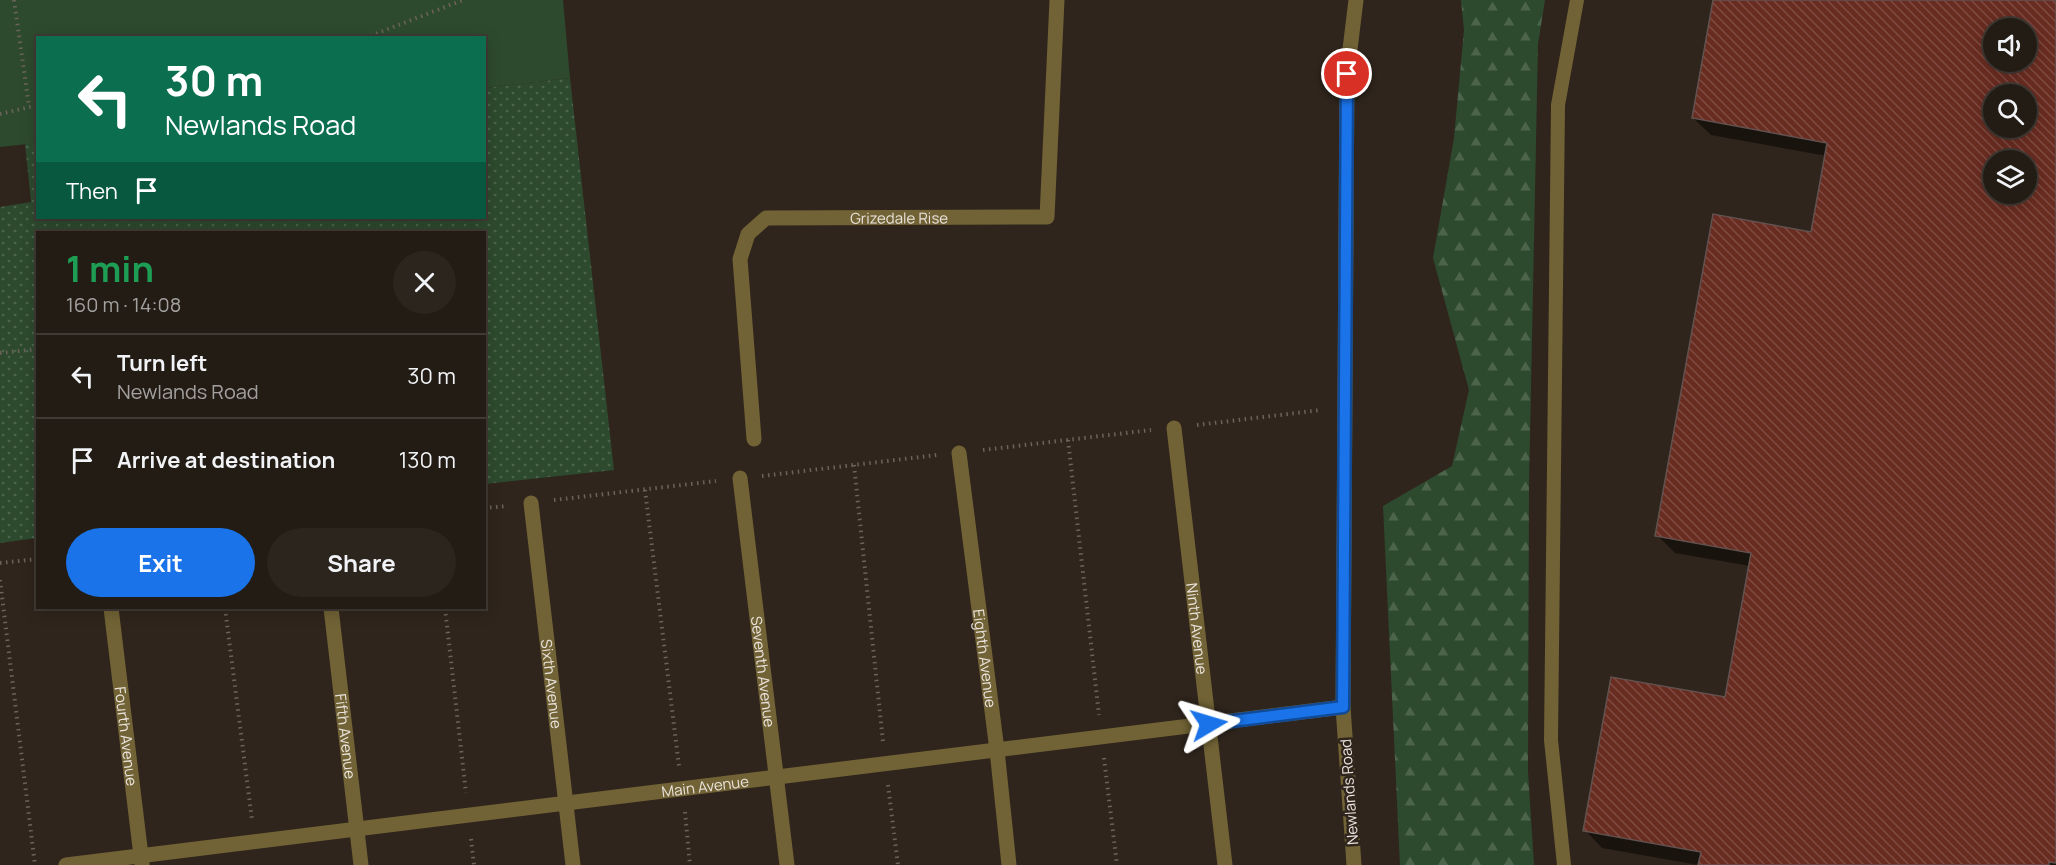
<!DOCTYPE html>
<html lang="en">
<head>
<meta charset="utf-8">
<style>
	body { margin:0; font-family:Manrope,sans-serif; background:#2b251e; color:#f1f3f6; height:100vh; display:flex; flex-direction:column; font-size:22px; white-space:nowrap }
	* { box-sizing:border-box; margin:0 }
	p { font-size:20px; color:#a3a1a0 }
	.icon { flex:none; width:33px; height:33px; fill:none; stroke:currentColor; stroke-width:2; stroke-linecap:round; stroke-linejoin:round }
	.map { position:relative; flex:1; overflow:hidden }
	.drawer { position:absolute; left:36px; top:231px; width:450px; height:378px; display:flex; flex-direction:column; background:#231c15; border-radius:0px; box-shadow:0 3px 15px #0003,0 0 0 2px #403a34 }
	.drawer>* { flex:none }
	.guide { position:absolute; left:36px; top:36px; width:450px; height:183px; border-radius:0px; box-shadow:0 3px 15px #0003,0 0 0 2px #403a34; background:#0b6e4f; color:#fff; overflow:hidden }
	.fabs { position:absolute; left:1983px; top:18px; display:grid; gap:12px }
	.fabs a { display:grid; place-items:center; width:54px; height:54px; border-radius:50%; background:#231c15; box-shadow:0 3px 15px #0003,0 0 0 2px #403a34; font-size:30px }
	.pin { position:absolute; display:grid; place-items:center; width:51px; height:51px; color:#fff; margin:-26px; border:3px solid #fff; border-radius:50%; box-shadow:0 2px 6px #0007 }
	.me { position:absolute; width:66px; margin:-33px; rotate:83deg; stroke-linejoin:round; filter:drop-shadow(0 0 4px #0008) }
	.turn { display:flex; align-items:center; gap:21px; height:126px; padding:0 30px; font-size:27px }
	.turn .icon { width:78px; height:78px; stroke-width:2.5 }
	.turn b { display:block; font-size:42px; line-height:51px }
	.then { display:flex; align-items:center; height:57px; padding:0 30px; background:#0003; gap:12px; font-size:22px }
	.round { display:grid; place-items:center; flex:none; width:63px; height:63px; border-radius:32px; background:#2b251e }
	.headline { display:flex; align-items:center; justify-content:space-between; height:102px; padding:0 30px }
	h1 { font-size:36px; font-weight:700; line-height:45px; color:#1e9e55 }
	.cta { display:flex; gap:12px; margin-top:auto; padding:12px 30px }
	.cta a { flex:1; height:69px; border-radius:36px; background:#1a73e8; color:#fff; font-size:24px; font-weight:700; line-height:69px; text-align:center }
	.cta a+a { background:#2b251e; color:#f1f3f6 }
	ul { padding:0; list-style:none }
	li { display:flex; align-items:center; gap:18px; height:84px; padding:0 30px; border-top:2px solid #403a34 }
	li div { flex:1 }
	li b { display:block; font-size:22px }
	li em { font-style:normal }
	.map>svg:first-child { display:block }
	.green { fill:#2d4a2e }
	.forest { fill:url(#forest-firs) }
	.garden { fill:url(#garden-dots) }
	.shadow { fill:#0007; fill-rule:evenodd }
	.building { fill:url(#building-back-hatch); stroke:#62524f; stroke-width:1.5; fill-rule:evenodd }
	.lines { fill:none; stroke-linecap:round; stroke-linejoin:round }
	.path { stroke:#6c635b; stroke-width:4; stroke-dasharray:1.5 4.5; stroke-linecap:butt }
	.lane { stroke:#716335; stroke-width:14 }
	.street { stroke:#716335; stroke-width:15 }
	.route-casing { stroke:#114b97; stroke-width:15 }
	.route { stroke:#1a73e8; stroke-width:10 }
	.labels { text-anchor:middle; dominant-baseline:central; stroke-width:5; stroke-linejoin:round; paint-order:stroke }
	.street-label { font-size:15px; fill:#eae3dd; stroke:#2f251c }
</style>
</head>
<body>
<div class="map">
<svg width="2056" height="865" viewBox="0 0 2056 865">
	<defs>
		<pattern id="forest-firs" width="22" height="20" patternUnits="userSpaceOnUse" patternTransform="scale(1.5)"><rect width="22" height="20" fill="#2d4a2e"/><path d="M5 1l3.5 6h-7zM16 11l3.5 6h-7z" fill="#4c644c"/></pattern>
		<pattern id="garden-dots" width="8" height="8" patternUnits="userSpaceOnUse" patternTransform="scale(1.5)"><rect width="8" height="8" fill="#2d4a2e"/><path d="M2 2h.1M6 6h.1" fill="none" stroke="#4c644c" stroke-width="1.8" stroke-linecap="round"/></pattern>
		<pattern id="building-back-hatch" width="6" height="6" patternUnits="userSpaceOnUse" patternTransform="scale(1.5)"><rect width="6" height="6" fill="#692c21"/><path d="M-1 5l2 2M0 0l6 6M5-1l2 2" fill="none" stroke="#7f4a41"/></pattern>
	</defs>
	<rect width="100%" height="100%" fill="#2f251c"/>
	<path class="green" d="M0,0H563L570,78L485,88L484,38H38L37,143L0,147Z"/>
	<path class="forest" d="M1461,0H1545L1538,44L1529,484L1528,771L1534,865H1400L1383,506L1452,466L1469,390L1433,258L1454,138L1464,30Z"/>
	<path class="garden" d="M570,78L614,470L485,484L484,232H38L37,538L0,543V207L31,202L25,144L37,143L38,218H484L485,88Z"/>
	<path class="shadow" d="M1715,0H2056V865H1698L1602,848L1585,830L1727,699L1750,566L1675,553L1657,535L1812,233L1827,156L1711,135L1693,118ZM1994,28H2026V62H1994ZM1994,94H2026V128H1994ZM1994,160H2026V194H1994Z"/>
	<path class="building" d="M1713,0H2056V863L2049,862V865H1698L1701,852L1583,831L1611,677L1725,697L1751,553L1655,536L1713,214L1811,232L1827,143L1692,118ZM1994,28H2026V62H1994ZM1994,94H2026V128H1994ZM1994,160H2026V194H1994Z"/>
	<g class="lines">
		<path class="path" d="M14,0L29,106
			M365,38L463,0
			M0,114L38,105
			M0,353L38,349
			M1197,425L1321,410
			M1068,440L1099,715
			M983,450L1151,430
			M854,465L883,742
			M762,476L937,455
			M645,490L679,766
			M554,500L716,481
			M484,508L508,506
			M0,563L38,559
			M0,580L35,865
			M225,608L252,820
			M445,608L466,793
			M1104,758L1117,865
			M888,785L898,865
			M685,812L690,865
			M471,839L474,865"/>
		<path class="lane" d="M1564,865L1551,740L1558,105L1577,0"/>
		<g class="street">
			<path id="s1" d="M1174,428L1225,865"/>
			<path id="s2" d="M754,439L740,259L748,234L766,218L1047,217L1057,0"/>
			<path id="s3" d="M959,453L997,750L1009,865"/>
			<path id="s4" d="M740,478L787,865"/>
			<path id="s5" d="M531,503L573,865"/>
			<path id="s6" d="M111,608L142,864"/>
			<path id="s7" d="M331,608L361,865"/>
			<path id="s8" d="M66,865L1343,707"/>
			<path d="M1354,865L1343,707L1347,74L1356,0"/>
		</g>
	</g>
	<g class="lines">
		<g class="route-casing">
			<path id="route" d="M1209,724L1343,707L1347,74"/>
		</g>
		<use href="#route" class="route"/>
	</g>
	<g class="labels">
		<g class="street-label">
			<text stroke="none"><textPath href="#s2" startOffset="364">Grizedale Rise</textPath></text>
			<text stroke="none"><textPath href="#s1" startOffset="202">Ninth Avenue</textPath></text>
			<text stroke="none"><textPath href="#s3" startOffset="207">Eighth Avenue</textPath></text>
			<text stroke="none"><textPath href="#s4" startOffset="195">Seventh Avenue</textPath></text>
			<text stroke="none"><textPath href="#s5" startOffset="182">Sixth Avenue</textPath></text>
			<text stroke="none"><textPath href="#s6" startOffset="129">Fourth Avenue</textPath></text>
			<text stroke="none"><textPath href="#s7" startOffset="129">Fifth Avenue</textPath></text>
			<text stroke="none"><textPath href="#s8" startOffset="644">Main Avenue</textPath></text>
			<text transform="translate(1349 792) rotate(-94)">Newlands Road</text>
		</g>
	</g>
</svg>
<div class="fabs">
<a><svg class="icon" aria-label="sound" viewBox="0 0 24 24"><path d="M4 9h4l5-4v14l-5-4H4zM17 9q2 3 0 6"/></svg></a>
<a><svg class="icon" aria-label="search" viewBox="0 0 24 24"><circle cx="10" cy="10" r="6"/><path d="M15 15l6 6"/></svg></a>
<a><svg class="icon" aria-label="layers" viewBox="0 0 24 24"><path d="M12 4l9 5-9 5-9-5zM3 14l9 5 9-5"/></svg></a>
</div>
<div class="pin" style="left:1347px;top:74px;background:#d93025"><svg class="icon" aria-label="arrive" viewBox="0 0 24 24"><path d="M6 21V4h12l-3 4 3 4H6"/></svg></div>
<svg class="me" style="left:1209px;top:724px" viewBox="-20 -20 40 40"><path d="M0-17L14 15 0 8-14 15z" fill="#1a73e8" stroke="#fff" stroke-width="4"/></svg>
<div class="guide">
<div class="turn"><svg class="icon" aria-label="left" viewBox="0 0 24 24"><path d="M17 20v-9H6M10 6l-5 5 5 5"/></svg><div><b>30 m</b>Newlands Road</div></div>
<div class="then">Then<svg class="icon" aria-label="arrive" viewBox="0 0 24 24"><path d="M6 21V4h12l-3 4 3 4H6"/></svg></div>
</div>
<section class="drawer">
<div class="headline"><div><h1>1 min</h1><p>160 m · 14:08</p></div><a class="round"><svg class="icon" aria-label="close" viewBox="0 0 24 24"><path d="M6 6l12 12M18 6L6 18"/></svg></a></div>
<ul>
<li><svg class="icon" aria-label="left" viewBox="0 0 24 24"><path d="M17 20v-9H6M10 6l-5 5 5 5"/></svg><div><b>Turn left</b><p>Newlands Road</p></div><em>30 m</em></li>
<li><svg class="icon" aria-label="arrive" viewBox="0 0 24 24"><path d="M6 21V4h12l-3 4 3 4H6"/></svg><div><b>Arrive at destination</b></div><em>130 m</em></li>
</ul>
<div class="cta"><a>Exit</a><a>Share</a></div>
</section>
</div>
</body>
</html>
